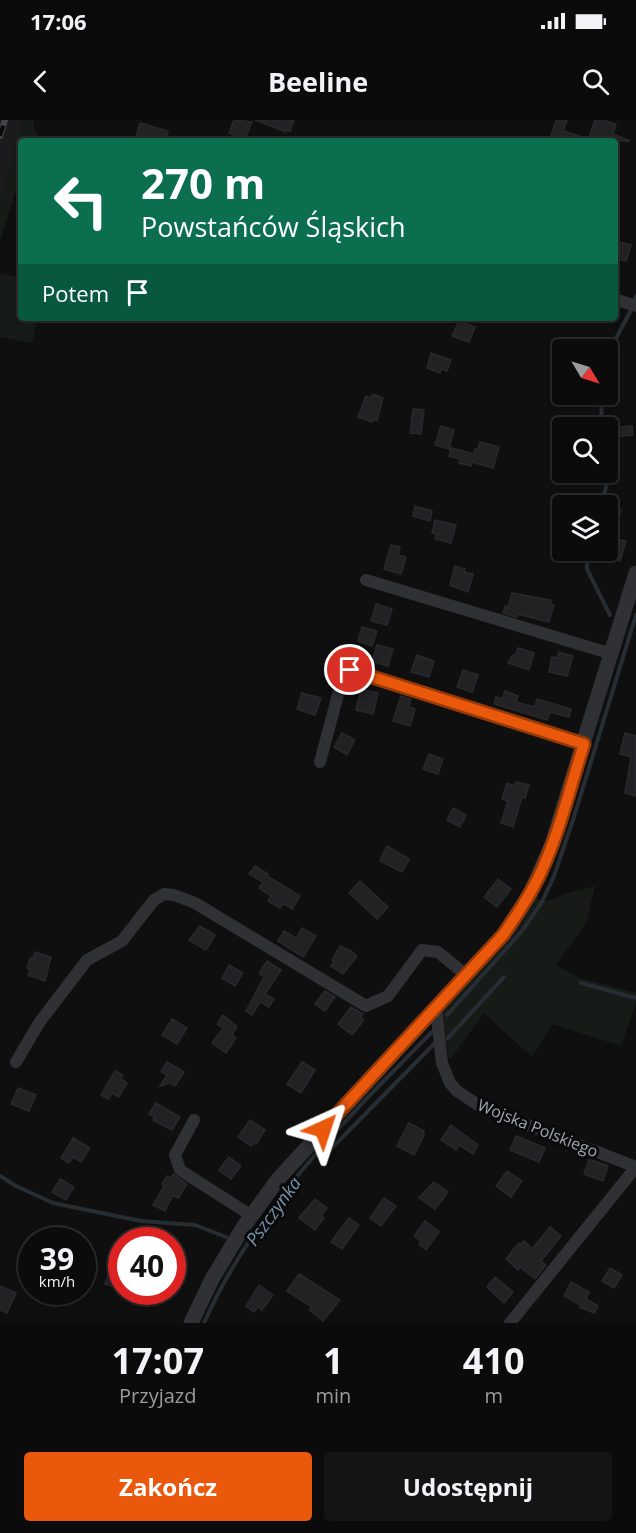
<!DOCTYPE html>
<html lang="pl">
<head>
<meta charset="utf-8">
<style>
	body { margin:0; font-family:"Open Sans",sans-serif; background:#141415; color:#f1f3f6; height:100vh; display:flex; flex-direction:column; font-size:22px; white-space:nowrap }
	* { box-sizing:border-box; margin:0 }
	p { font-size:20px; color:#9a9b9d }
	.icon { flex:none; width:33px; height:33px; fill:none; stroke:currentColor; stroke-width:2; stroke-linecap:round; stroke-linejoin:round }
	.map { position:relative; height:1203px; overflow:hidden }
	.panel { display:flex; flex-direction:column; background:#0b0b0c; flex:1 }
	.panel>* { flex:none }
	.top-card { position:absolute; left:18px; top:18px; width:600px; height:183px; border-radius:6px; box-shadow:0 2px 4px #0004,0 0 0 2px #2b2b2d; background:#0b6e4f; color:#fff; overflow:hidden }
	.needle { width:39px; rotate:128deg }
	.buttons { position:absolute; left:552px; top:219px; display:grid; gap:12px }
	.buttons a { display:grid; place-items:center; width:66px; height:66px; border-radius:6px; background:#0b0b0c; box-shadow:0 2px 4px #0004,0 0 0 2px #2b2b2d; font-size:30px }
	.speed { position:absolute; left:18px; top:1107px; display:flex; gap:12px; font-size:30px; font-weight:700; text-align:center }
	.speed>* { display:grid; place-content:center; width:78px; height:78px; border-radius:50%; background:#0b0b0c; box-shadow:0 2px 4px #0004,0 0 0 2px #2b2b2d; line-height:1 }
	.speed small { font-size:15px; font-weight:400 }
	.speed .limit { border:9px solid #d22; background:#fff; color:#111 }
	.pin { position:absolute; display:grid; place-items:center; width:51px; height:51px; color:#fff; margin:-26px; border:3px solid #fff; border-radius:50%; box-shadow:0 2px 6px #0007 }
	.me { position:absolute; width:66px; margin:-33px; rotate:42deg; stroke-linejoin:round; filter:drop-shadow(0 0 4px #0008) }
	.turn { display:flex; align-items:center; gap:21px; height:126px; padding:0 24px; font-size:27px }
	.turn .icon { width:78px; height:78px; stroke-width:2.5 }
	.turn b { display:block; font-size:42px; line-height:51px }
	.then { display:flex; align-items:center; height:57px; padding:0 24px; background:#0003; gap:12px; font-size:22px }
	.eta { display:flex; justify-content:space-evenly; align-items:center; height:102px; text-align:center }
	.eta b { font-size:36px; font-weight:700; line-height:42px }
	.primary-button { display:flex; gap:12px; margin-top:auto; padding:12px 24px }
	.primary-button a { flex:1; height:69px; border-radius:6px; background:#ea580c; color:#fff; font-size:24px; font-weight:700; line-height:69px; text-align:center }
	.primary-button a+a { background:#141415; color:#f1f3f6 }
	.status { display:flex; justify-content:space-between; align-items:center; height:42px; padding:0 30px; background:#0b0b0c; direction:ltr }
	.status svg { height:16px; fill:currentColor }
	header { display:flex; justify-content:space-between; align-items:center; height:78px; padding:0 24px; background:#0b0b0c; font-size:27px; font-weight:700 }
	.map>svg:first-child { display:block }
	.built { fill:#1b1b1d }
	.green { fill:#161b17 }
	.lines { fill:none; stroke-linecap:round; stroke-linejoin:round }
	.stream { stroke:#262d33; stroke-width:4 }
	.building { fill:#222224; stroke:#29292c; stroke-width:1.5 }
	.minor { stroke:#303135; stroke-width:12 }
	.tertiary { stroke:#303135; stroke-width:15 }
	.rail-casing { stroke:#43454a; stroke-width:6 }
	.rail { stroke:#0a0a0b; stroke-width:4; stroke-dasharray:11; stroke-linecap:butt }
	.route-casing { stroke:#983908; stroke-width:15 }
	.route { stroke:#ea580c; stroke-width:10 }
	.labels { text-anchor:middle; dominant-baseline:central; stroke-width:6; stroke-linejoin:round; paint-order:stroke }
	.street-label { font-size:16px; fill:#a0a5b1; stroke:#0a0a0b }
	.water-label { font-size:18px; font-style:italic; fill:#7791ac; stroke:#0a0a0b }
</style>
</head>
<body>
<div class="status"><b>17:06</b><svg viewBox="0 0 49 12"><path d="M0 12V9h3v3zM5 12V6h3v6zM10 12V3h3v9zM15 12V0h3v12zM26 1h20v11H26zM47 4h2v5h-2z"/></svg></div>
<header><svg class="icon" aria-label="back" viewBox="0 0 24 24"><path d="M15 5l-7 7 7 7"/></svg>Beeline<svg class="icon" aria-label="search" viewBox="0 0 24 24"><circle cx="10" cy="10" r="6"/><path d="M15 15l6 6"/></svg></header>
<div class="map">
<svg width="636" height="1203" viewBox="0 0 636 1203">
	<rect width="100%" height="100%" fill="#0f0f10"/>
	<path class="built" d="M0,0H24L0,81Z"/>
	<path class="green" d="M23,0H33L34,7L42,21H21V53L0,122V80Z
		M0,153L21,158V198H38L32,223L0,217Z
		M595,766L586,803L556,845L577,857L636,873V883L621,926L553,904L532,937L484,893L449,941L442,891L535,778L547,781L565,774Z"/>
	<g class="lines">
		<path class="stream" d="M608,233L629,194L636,176
			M601,274L602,308
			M601,386L606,367L607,352
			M587,430V449L610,495
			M581,863L636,878
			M447,895L522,811L542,782L554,756L574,697L636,495
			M448,918L504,857
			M318,1029L325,1035L434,924
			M0,1056L16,1066L53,1083L141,1101L195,1105L226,1117
			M204,1203C255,1088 345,1000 432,912"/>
	</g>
	<path class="building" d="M234,0L252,2L245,19L229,13Z
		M255,0H294L290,11L286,10V12Z
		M556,0H567L563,11L589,19L588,20L595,0H602L616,4L613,14L630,21H557L550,19Z
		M140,3L168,11L166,21H135Z
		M615,121L631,125L626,141L615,138Z
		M459,201L475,207L469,222L452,216Z
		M431,233L451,240L447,251L441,249L440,253L427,248Z
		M373,274L383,278L377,301L372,299V302L358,297L366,276L370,278Z
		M413,289L424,290L421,314L410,313Z
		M441,306L454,310L449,329L435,325Z
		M632,306L633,315L613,317L612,308Z
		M480,322L499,327L493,348L472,342L471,346L459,343L460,339L449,336L451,328L474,334L475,329H478Z
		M415,386L432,391L430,401L413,396Z
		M608,386L621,390L612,418L626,421L620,441L605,436L608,425Z
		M435,400L456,405L451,423L435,419L436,414L432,413Z
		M391,425L400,427L398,435L406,437L401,454L384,449Z
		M455,446L465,449L464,452L473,454L468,472L450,465Z
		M512,473L551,480L550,484L554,485L549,502L518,494L517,497L503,493L505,486L508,487Z
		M376,484L392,489L387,505L371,501Z
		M362,507L377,511L372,526L358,521Z
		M377,525L393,529L388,546L372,541Z
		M518,528L534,533L529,550L508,543L512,536L516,534Z
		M559,532L573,536L567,556L549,552L552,537L557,538Z
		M417,535L434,541L429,557L411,552Z
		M463,550L478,555L472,572L457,567Z
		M361,569L378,573L373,594L356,590Z
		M505,571L518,576L516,582L535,587L537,579L571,589L569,597L550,592L547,600L494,584L496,577L502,579Z
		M302,573L321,578L315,595L297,589Z
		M401,576L411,579L409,587L415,589L410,606L393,601Z
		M342,613L355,620L347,635L334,627Z
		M625,613L636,616V676L625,673L631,637L620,634Z
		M429,634L443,639L438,654L423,649Z
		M516,662L529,665L525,678L522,677L513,707L501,703L508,681L502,679L507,663L514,666Z
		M453,688L466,695L460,707L447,700Z
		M387,726L409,739L402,752L380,741Z
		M255,746L268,754L267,756L300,776L292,789L283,783L280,788L268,781L271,776L259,768L263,762L249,754Z
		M498,759L511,769L497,787L484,777Z
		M360,761L388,787L377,799L349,773Z
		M200,806L215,815L206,830L189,820Z
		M302,808L316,816L303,837L278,821L284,811L296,818Z
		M340,826L351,831L357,836L343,854L331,846L334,841L332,840Z
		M35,832L51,837L45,861L28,855L30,849L27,848L30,838H33Z
		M267,841L281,850L265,874L274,879L269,887L260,882L252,895L246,891L264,857L259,853Z
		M229,845L243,853L235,866L222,858Z
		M325,871L335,877L325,891L315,884Z
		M351,887L363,894L360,897L364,900L352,915L338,904Z
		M223,895L237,907L232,915L236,918L226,933L212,923L223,908L217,904Z
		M172,899L187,908L177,924L162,915Z
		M167,942L184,952L175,966L170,963L160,966L167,955L161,952Z
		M302,942L315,950L301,973L287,964Z
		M115,951L123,955L121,959L127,963L119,977L112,973L108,979L101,975Z
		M18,968L36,975L29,991L11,984Z
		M156,983L180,997L172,1010L153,1000L155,997L149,994Z
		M250,1000L265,1010L256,1024L254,1023L251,1026L238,1017Z
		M409,1003L424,1011V1015L414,1035L397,1026Z
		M451,1005L478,1025L473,1034L459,1025L456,1030L441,1020Z
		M516,1016L545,1028L539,1042L510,1030Z
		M73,1018L90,1028L81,1042L73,1037L69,1043L61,1038Z
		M229,1037L241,1046L231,1059L219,1050Z
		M589,1039L608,1046L603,1061L584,1054Z
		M507,1051L522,1061L511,1077L496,1066Z
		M173,1054L187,1064L178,1078L173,1075L165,1091L153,1085L164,1066L162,1064L167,1056L171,1058Z
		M60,1059L74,1067L66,1080L52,1072Z
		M434,1062L448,1072L435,1089L419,1078Z
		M384,1078L396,1086L381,1106L370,1098Z
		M315,1079L327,1088L321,1096L324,1098L315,1110L299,1098Z
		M349,1098L359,1105L342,1129L331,1122Z
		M425,1101L439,1112L426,1130L419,1124L421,1121L414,1116Z
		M550,1107L561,1116L541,1141L546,1145L535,1159L520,1147L518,1150L506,1139L519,1123L521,1124L524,1121L532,1129Z
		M113,1146L122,1148V1169L105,1164L110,1149H112Z
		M610,1148L622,1155L614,1168L602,1161Z
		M299,1154L340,1180L323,1201L310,1190L312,1187L287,1171Z
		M495,1157L513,1172L504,1183L487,1167Z
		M571,1162L589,1172L586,1179L598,1186L594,1193L580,1187L581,1185L564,1176Z
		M259,1165L273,1175L262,1190L258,1187L254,1192L246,1186Z
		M0,1166L16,1173L7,1193L0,1190Z"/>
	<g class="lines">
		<path class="minor" d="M615,179L636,186
			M366,460L612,534
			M320,642L344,552L349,550L583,624
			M436,888L442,943L450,963L457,971L481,987L636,1047
			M16,942L39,903L87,840L122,821L154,780L164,774L174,775L195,783L366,886L388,876L422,830L438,832L466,855
			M194,1000L175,1035L180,1050L252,1096
			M510,1203L636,1047"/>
		<path class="tertiary" d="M191,1203L212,1159L244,1106L279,1058L503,815L530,774L552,724L636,453"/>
		<g class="rail-casing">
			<path id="rail" d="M0,16L5,0"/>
		</g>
		<use href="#rail" class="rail"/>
	</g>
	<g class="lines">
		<g class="route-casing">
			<path id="route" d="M323,1009L503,815C517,795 531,774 541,752C560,711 570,667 584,624L350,550"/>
		</g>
		<use href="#route" class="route"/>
	</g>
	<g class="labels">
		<g class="street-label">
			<text transform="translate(538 1008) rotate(22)">Wojska Polskiego</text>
		</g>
		<g class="water-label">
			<text transform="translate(273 1091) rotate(-54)">Pszczynka</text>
		</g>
	</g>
</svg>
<div class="buttons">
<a><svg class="needle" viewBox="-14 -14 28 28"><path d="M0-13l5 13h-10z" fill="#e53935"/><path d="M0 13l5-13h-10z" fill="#9a9b9d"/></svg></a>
<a><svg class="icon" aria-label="search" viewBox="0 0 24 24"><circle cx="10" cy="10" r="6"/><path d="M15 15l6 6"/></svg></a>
<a><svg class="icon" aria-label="layers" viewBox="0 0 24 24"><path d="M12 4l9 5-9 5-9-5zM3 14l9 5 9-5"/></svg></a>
</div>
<div class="speed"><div>39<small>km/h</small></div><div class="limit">40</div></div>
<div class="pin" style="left:350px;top:550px;background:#d93025"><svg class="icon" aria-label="arrive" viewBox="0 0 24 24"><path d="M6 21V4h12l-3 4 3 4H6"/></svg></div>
<svg class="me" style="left:323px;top:1009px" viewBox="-20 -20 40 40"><path d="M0-17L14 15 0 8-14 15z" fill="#ea580c" stroke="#fff" stroke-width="4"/></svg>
<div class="top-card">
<div class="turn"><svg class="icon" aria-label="left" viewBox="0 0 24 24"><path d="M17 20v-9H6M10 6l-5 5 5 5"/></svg><div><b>270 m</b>Powstańców Śląskich</div></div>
<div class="then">Potem<svg class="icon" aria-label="arrive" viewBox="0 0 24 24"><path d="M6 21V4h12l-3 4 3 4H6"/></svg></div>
</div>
</div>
<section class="panel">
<div class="eta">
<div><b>17:07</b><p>Przyjazd</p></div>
<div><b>1</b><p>min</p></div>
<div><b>410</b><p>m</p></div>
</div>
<div class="primary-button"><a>Zakończ</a><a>Udostępnij</a></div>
</section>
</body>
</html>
